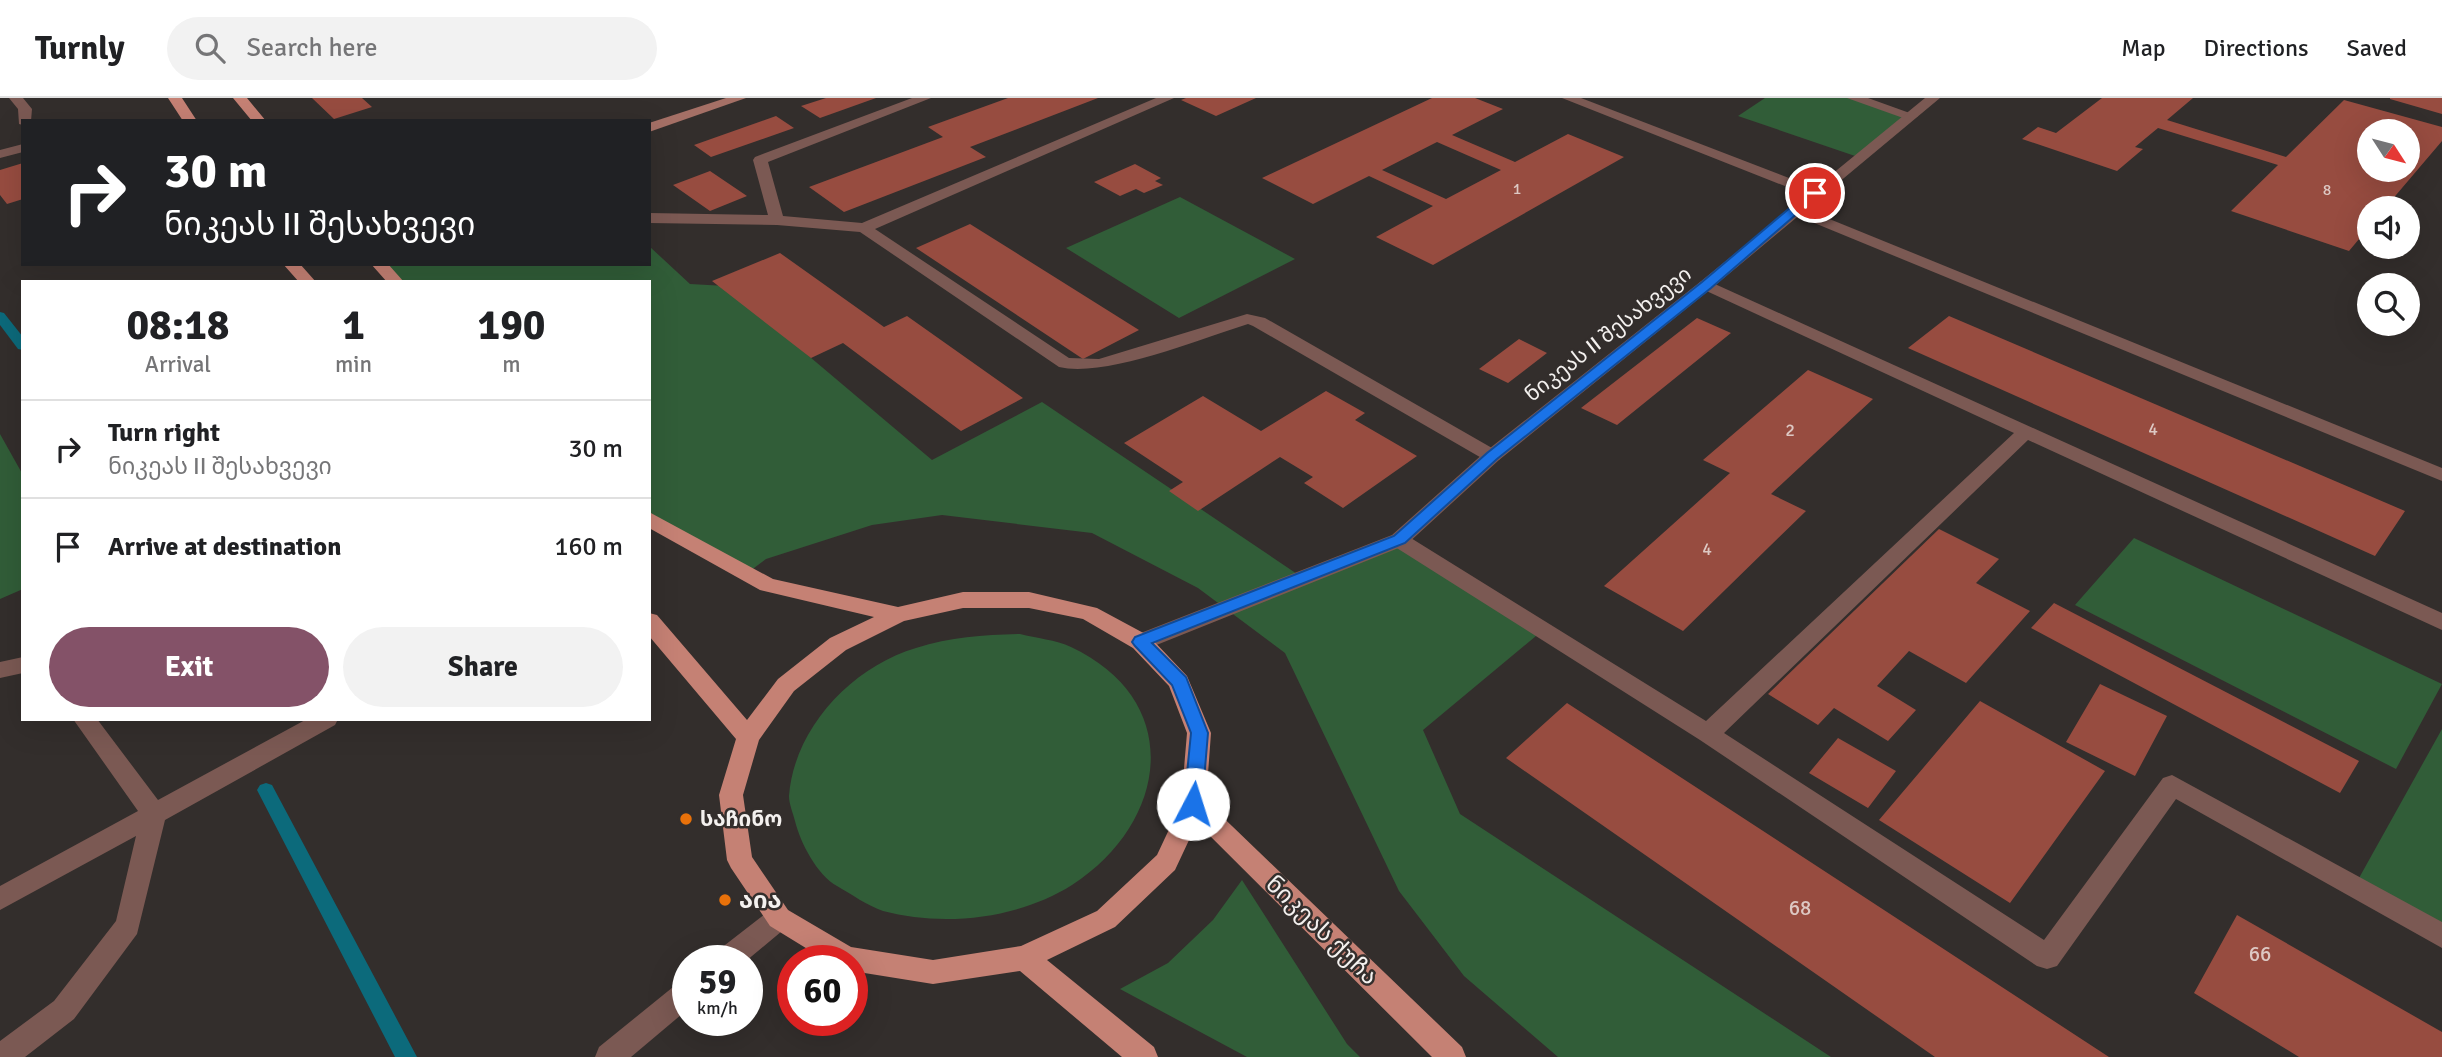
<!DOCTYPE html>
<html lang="en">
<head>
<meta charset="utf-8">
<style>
	body { margin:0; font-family:Signika,"Noto Sans Georgian",sans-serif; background:#f2f2f2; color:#202124; height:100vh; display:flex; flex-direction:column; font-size:26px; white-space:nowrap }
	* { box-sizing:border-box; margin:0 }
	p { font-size:23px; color:#757577 }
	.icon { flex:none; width:38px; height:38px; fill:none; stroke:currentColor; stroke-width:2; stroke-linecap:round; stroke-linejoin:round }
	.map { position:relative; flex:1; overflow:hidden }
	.drawer { position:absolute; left:21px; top:182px; width:630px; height:441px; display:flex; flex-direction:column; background:#fff; border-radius:0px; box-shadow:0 7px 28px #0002 }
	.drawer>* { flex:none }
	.banner { position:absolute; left:21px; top:21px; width:630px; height:147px; border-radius:0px; box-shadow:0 7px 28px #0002; background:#202124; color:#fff; overflow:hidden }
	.needle { width:46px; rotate:126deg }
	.buttons { position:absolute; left:2357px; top:21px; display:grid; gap:14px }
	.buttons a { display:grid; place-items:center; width:63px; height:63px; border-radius:50%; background:#fff; box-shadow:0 7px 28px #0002; font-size:35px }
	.speed { position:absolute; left:672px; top:847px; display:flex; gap:14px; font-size:35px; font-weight:700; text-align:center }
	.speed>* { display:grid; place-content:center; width:91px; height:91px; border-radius:50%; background:#fff; box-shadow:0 7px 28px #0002; line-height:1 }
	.speed small { font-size:18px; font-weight:400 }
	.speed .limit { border:10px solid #d22; background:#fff; color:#111 }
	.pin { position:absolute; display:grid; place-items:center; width:60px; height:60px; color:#fff; margin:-30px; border:4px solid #fff; border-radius:50%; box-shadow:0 2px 7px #0007 }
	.me { position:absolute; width:77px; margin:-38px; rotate:5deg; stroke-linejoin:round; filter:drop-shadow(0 0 5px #0008) }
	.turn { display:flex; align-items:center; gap:24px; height:147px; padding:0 28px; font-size:32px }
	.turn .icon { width:91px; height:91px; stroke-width:2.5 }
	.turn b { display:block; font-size:49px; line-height:60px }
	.eta { display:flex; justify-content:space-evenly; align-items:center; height:119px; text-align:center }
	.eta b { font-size:42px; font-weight:700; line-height:49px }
	.button { display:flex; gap:14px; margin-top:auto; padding:14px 28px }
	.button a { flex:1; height:80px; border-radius:42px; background:#845268; color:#fff; font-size:28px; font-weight:700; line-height:80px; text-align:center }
	.button a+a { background:#f2f2f2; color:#202124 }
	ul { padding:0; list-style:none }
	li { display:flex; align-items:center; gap:21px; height:98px; padding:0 28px; border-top:2px solid #e0e0e0 }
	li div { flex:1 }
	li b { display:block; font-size:26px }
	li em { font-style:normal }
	header { display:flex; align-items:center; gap:42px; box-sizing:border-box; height:98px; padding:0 35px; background:#fff; border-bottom:2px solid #e0e0e0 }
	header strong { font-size:33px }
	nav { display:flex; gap:38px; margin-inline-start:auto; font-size:24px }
	.search { width:490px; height:63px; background:#f2f2f2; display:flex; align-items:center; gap:18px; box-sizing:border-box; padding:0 24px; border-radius:38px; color:#757577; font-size:26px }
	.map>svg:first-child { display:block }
	.green { fill:#315d38 }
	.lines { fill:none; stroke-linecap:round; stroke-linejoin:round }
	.stream { fill:#0c6a7b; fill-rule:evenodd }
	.building { fill:#974c40; fill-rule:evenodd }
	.lane { fill:#7b5953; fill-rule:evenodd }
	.street { fill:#7b5953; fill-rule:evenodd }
	.secondary { fill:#a57066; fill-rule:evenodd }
	.primary { fill:#c58174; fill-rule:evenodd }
	.route { fill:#1a73e8; stroke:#114b97; stroke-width:2 }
	.food-dot { fill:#e8710a; stroke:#332e2c; stroke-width:2.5 }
	.labels { text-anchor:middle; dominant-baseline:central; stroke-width:5; stroke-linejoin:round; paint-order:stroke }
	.far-number-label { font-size:16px; fill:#ddc8c3 }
	.number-label { font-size:18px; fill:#ddc8c3 }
	.street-label { font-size:21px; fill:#f4f1ef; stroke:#332e2c }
	.poi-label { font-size:21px; font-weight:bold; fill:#f4f1ef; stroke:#332e2c; text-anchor:start }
	.near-number-label { font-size:21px; fill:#ddc8c3 }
	.near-poi-label { font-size:24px; font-weight:bold; fill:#f4f1ef; stroke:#332e2c; text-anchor:start }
	.near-street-label { font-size:24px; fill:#f4f1ef; stroke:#332e2c }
</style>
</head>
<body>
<header>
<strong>Turnly</strong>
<div class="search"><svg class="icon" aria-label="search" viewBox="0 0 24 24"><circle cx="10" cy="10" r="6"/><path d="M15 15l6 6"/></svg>Search here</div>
<nav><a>Map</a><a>Directions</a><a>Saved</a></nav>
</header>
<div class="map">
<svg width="2442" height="959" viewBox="0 0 2442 959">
	<rect width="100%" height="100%" fill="#332e2c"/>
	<path class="green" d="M1765,0H1854L1911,18L1858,59L1738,18Z
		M1180,99L1295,161L1179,220L1066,150Z
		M649,148L690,186L726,188L932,362L1042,304L1303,480L1399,442L1542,533L1423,632L1460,716L1831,959H1558L1464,878L1399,793L1285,555L1198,490L1092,435L942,417L872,427L766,461L746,476L649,421V184H396L379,166H649Z
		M0,336L23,377V491L0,501Z
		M2134,440L2442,586L2396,671L2075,507Z
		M1020,536C1036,540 1056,542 1071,549C1186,603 1168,725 1072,787C1018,821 944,829 883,813C868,808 851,796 837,788C817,777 800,744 795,723C793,715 789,706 789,698C794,630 852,569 916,550C951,539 984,537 1020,536Z
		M2442,631V838L2354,789Z
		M1242,782L1347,946L1360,959H1247L1120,891L1168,865L1213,822Z"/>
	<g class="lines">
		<path class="stream" d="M0,214L4,215L23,239V252L18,251L0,227Z
			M266,685L272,687L417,959H395L257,692L260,687Z"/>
	</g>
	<path class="building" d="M312,0H362L372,9L334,21Z
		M826,0H876L820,20L801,8Z
		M1008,0H1098L970,49L986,59L844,114L809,89L943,39L928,29Z
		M1186,0H1256L1216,18L1181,2Z
		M1432,0H1475L1503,11L1452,37L1515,64L1568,36L1624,59L1433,167L1376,139L1433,108L1369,78L1313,106L1262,80ZM1437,44L1501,72L1446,101L1382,72Z
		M2102,0H2193L2167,22L2286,59L2344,2L2442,29V43L2385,110H2370V128L2349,153L2231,113L2278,67L2158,30L2135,49L2143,51L2117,73L2022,41L2038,29L2056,35ZM2370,33H2408V72H2370Z
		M2390,0H2442V16L2390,1Z
		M776,18L794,30L711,59L694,47Z
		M23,65V101L7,106L0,97V72Z
		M1135,66L1161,80L1155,83L1163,87L1144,95L1136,91L1120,98L1094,84Z
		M710,73L747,98L710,113L673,87Z
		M970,126L1139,232L1083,261L916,150Z
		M780,155L884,229L907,218L1023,300L961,333L843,245L811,260L712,183Z
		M1949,218L2405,413L2375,458L1908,250Z
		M1697,220L1731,235L1617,327L1581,310Z
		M1519,241L1547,255L1508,285L1479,271Z
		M1808,272L1873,301L1771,396L1806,413L1683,533L1604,488L1730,375L1703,362Z
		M1326,293L1365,315L1355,322L1417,358L1343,410L1304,385L1313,379L1280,359L1198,413L1169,393L1183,384L1124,345L1203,298L1261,333Z
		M1939,431L1999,461L1976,485L2030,513L1966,585L1909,553L1877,588L1916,612L1888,643L1834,610L1818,627L1768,596Z
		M2054,505L2359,663L2340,695L2031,530Z
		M2100,586L2167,618L2135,678L2066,644Z
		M1980,603L2105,673L2010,805L1879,722Z
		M1567,605L2109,959H1935L1506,660Z
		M1838,640L1896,673L1868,710L1809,675Z
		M2237,817L2442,934V959H2299L2194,895Z"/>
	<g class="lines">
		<path class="lane" d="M9,0H23L32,11L31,23H23V27L19,26L18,11Z
			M912,0H931L768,64L783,118L862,125L1156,0H1174L875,131L1069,260L1099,261L1247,216L1265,220L1499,354L1502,358L1499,362H1485L1253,228L1248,226C1200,241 1105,280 1059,269L860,134L777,127L649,125V115L768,117L753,62L755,59Z
			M1562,0H1581L1820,92L1822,95L1820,98H1810Z
			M1847,0H1868L1918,18L1911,22L1906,21Z
			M23,46V54L0,60V52Z
			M1795,107L2442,370V383L1790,115L1787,112Z
			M1706,182L2442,515V532L2028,342L1724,635L2044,842L2163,680L2172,677L2442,824V850L2176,701L2057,868L2047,871L2037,868L1700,642L1392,447L1389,442L1392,437H1406L1706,623L2014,335L1700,190L1698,187L1700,184Z
			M23,559V575L0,580V564Z
			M73,621H97L158,702L307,621H338L335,627L165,722L137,836L74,921L25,959H0V943L54,903L116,823L136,738L0,812V788L138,713Z"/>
		<path class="street" d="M1925,0H1940L1712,190L1499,362L1406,447L1149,550L1141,552L1133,550L1130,544L1133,538L1392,437L1485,354L1700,184Z
			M779,808L788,812L792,820L788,828L746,863H713L716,854L770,812Z
			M688,881V911L631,959H595L599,949L678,885Z"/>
		<path class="secondary" d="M726,0H746L649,34V25Z"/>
		<path class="primary" d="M168,0H182L197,23H183Z
			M233,0H247L266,23H252Z
			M283,166H300L316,184H299Z
			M371,166H388L404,184H387Z
			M649,414L773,481L898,509L963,494H1029L1097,510L1149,538L1187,578L1211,635L1206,703L1462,949L1466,959H1432L1197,725L1175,772L1115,829L1047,862L1154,949L1158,959H1122L1020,873L933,886L852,873V863H827L770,828L731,770L727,762L719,697L736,641L649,538V515L657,517L747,622L778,581L830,540L874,519L760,492L649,430ZM963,510H1029L1083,521L1133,550L1169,588L1187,635L1181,706L1157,757L1097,813L1021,848L933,862L851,849L788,812L752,759L743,697L759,642L794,593L846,552L904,523Z"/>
	</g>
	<path class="route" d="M1811,92L1821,95L1711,190L1497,361L1405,445L1152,545L1186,579L1208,635L1202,706L1200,711L1193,713L1186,711L1184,706L1191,635L1172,587L1135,548L1132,544L1135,539L1394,438L1487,355L1702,184Z"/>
	<g class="food-dot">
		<circle cx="686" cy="721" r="7"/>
		<circle cx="725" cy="802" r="7"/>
	</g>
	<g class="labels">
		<g class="far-number-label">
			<text x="1517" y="91">1</text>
			<text x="2327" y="92">8</text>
		</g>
		<g class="number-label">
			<text x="2153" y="331">4</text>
			<text x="1790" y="332">2</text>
			<text x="1707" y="451">4</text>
		</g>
		<g class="street-label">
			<text transform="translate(1608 236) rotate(-38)">ნიკეას II შესახვევი</text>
		</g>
		<g class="poi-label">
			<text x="700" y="721">საჩინო</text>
		</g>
		<g class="near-number-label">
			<text x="1800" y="810">68</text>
			<text x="2260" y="856">66</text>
		</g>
		<g class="near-poi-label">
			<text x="739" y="802">აია</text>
		</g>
		<g class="near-street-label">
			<text transform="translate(1322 832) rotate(44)">ნიკეას ქუჩა</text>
		</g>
	</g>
</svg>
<div class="buttons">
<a><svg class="needle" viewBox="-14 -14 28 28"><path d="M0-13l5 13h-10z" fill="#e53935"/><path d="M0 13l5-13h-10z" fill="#757577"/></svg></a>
<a><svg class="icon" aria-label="sound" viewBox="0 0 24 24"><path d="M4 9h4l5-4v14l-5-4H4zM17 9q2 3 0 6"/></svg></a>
<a><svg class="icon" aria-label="search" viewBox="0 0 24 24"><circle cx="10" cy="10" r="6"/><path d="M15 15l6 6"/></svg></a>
</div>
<div class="speed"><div>59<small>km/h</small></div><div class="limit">60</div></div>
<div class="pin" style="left:1815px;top:95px;background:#d93025"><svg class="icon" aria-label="arrive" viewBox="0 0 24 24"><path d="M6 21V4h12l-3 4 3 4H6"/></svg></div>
<svg class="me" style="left:1193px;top:706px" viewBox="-20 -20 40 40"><circle r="19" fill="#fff"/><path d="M0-13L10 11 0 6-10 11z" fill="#1a73e8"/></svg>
<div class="banner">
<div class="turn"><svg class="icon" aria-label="right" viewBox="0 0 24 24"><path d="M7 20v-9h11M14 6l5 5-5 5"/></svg><div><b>30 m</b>ნიკეას II შესახვევი</div></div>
</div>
<section class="drawer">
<div class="eta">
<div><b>08:18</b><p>Arrival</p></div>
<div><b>1</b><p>min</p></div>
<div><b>190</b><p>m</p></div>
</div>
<ul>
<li><svg class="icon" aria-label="right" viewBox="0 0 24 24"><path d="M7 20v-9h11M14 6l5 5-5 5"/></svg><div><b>Turn right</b><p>ნიკეას II შესახვევი</p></div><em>30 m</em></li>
<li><svg class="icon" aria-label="arrive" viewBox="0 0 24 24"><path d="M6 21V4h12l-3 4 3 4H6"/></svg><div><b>Arrive at destination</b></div><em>160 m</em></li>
</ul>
<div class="button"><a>Exit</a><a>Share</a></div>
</section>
</div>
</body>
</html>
